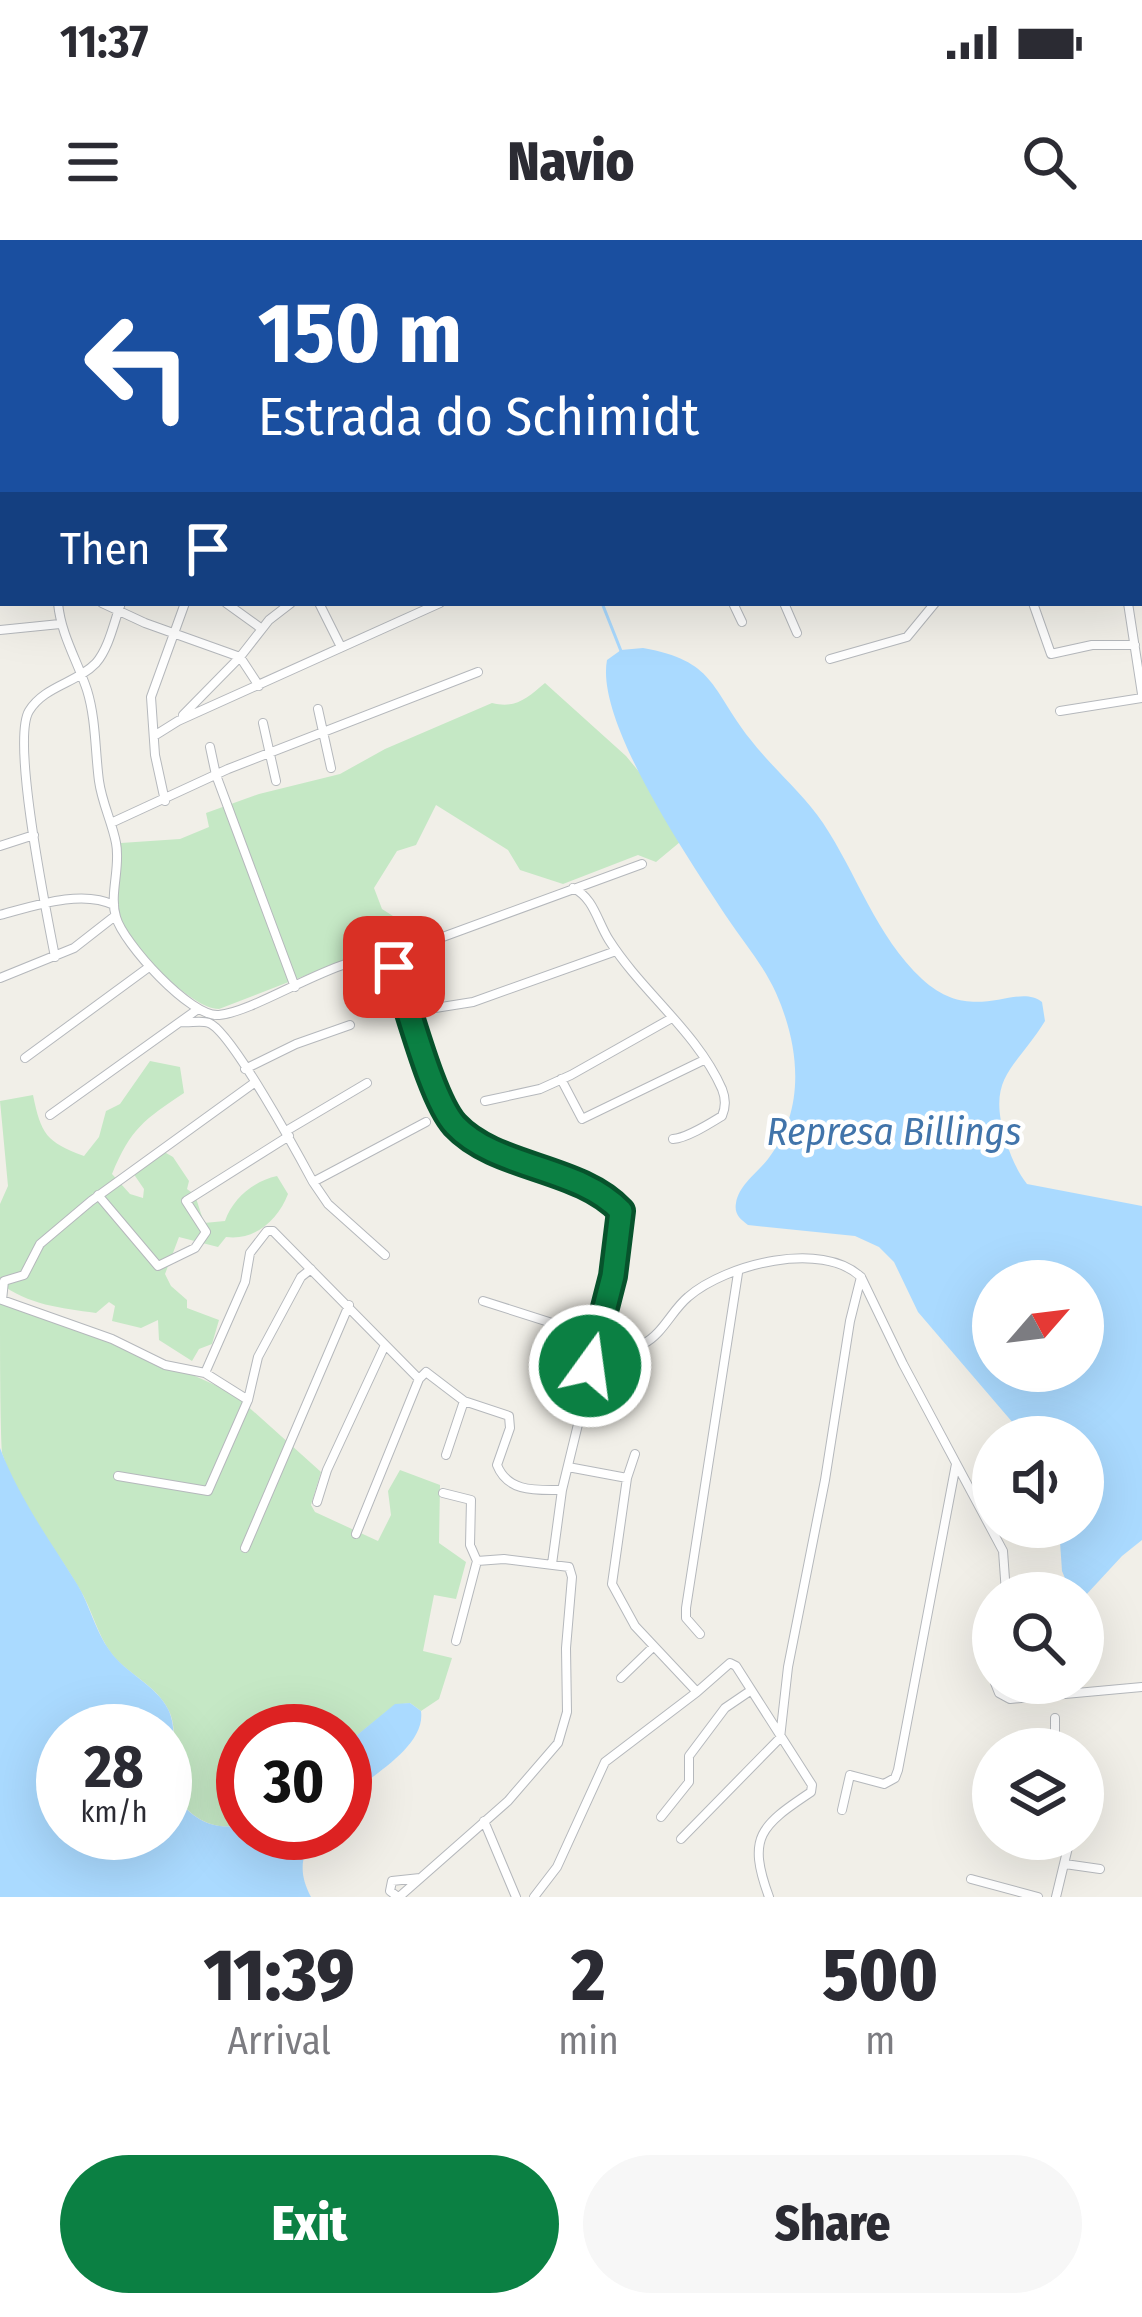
<!DOCTYPE html>
<html lang="en">
<head>
<meta charset="utf-8">
<style>
	body { margin:0; font-family:"Fira Sans Condensed",sans-serif; background:#f7f7f7; color:#2b2b33; height:100vh; display:flex; flex-direction:column; font-size:45px; white-space:nowrap }
	* { box-sizing:border-box; margin:0 }
	p { font-size:39px; color:#7c7c81 }
	.icon { flex:none; width:66px; height:66px; fill:none; stroke:currentColor; stroke-width:2; stroke-linecap:round; stroke-linejoin:round }
	.map { position:relative; height:1657px; overflow:hidden }
	.details { display:flex; flex-direction:column; background:#fff; flex:1 }
	.details>* { flex:none }
	.guide { position:absolute; left:0px; top:0px; width:1143px; height:366px; box-shadow:0 12px 48px #0002; background:#1a4fa0; color:#fff; overflow:hidden }
	.needle { width:78px; rotate:62deg }
	.tools { position:absolute; left:972px; top:1020px; display:grid; gap:24px }
	.tools a { display:grid; place-items:center; width:132px; height:132px; border-radius:50%; background:#fff; box-shadow:0 12px 48px #0002; font-size:60px }
	.speed { position:absolute; left:36px; top:1464px; display:flex; gap:24px; font-size:60px; font-weight:700; text-align:center }
	.speed>* { display:grid; place-content:center; width:156px; height:156px; border-radius:50%; background:#fff; box-shadow:0 12px 48px #0002; line-height:1 }
	.speed small { font-size:30px; font-weight:400 }
	.speed .limit { border:18px solid #d22; background:#fff; color:#111 }
	.pin { position:absolute; display:grid; place-items:center; width:102px; height:102px; color:#fff; margin:-51px; border-radius:24px; box-shadow:0 6px 18px #0006 }
	.me { position:absolute; width:132px; margin:-66px; rotate:14deg; stroke-linejoin:round; filter:drop-shadow(0 0 9px #0008) }
	.turn { display:flex; align-items:center; gap:42px; height:252px; padding:0 60px; font-size:54px }
	.turn .icon { width:156px; height:156px; stroke-width:2.5 }
	.turn b { display:block; font-size:84px; line-height:102px }
	.then { display:flex; align-items:center; height:114px; padding:0 60px; background:#0003; gap:24px; font-size:45px }
	.eta { display:flex; justify-content:space-evenly; align-items:center; height:204px; text-align:center }
	.eta b { font-size:72px; font-weight:800; line-height:84px }
	.action { display:flex; gap:24px; margin-top:auto; padding:24px 60px }
	.action a { flex:1; height:138px; border-radius:72px; background:#0b8043; color:#fff; font-size:48px; font-weight:800; line-height:138px; text-align:center }
	.action a+a { background:#f7f7f7; color:#2b2b33 }
	.status { display:flex; justify-content:space-between; align-items:center; height:84px; padding:0 60px; background:#fff; direction:ltr }
	.status svg { height:33px; fill:currentColor }
	header { display:flex; justify-content:space-between; align-items:center; height:156px; padding:0 60px; background:#fff; font-size:54px; font-weight:800 }
	.map>svg:first-child { display:block }
	.green { fill:#c5e8c5 }
	.water { fill:#aadaff; fill-rule:evenodd }
	.lines { fill:none; stroke-linecap:round; stroke-linejoin:round }
	.stream { stroke:#aadaff; stroke-width:3 }
	.minor-casing { stroke:#b5b8bc; stroke-width:10 }
	.minor { stroke:#fff; stroke-width:8 }
	.route-casing { stroke:#07532c; stroke-width:30 }
	.route { stroke:#0b8043; stroke-width:21 }
	.labels { text-anchor:middle; dominant-baseline:central; stroke-width:9; stroke-linejoin:round; paint-order:stroke }
	.water-label { font-size:39px; font-style:italic; fill:#4174aa; stroke:#fff }
</style>
</head>
<body>
<div class="status"><b>11:37</b><svg viewBox="0 0 49 12"><path d="M0 12V9h3v3zM5 12V6h3v6zM10 12V3h3v9zM15 12V0h3v12zM26 1h20v11H26zM47 4h2v5h-2z"/></svg></div>
<header><svg class="icon" aria-label="menu" viewBox="0 0 24 24"><path d="M4 6h16M4 12h16M4 18h16"/></svg>Navio<svg class="icon" aria-label="search" viewBox="0 0 24 24"><circle cx="10" cy="10" r="6"/><path d="M15 15l6 6"/></svg></header>
<div class="map">
<svg width="1142" height="1657" viewBox="0 0 1142 1657">
	<rect width="100%" height="100%" fill="#f1efe8"/>
	<path class="green" d="M545,443L626,516L645,539L680,602L656,622L638,615L563,644L520,630L508,610L436,565L416,605L397,611L374,648L382,669L393,676L384,712L358,715L219,769C191,769 129,705 119,677C111,656 119,625 121,603L180,599L209,587L206,573L259,554L340,534L385,509L492,463C516,469 527,458 545,443Z
		M150,821L180,827L184,853C144,880 131,888 112,934L130,954L143,958L144,949L133,933L161,910L173,917L189,941L187,949L195,955L204,983L225,981C233,958 254,941 277,936L288,954C278,980 255,1001 226,997L218,1007L179,997L165,1034L171,1046L187,1060V1068L219,1080L212,1104L199,1109L192,1121L159,1100L158,1080L141,1088L112,1081L115,1066L109,1062L96,1073C61,1068 28,1065 0,1043V964L8,946L0,861L33,855C41,894 46,902 84,916L99,897L106,871L120,864Z
		M0,1058L112,1099L233,1153L321,1232L311,1265L315,1272L378,1301L391,1275L388,1251L400,1230L440,1245L439,1303L466,1322L456,1359L434,1355L423,1411L452,1418L439,1459L421,1471L410,1463L395,1465L345,1505V1491H243V1584C220,1592 193,1581 180,1560C163,1533 182,1498 169,1471C157,1445 128,1435 111,1413C97,1394 92,1369 79,1348C53,1304 18,1263 2,1213C0,1183 0,1095 0,1058Z"/>
	<path class="water" d="M643,408C715,421 710,447 750,499C772,528 802,552 823,583C857,634 876,696 922,739C974,787 1016,741 1042,762L1045,781C1014,831 986,836 1006,901C1011,917 1017,931 1027,944L1142,966V1300L1122,1316L1085,1356L1071,1353L1062,1331L1059,1287H1083V1197H1025L918,1072L894,1022L879,1007L855,996L748,985C740,979 734,974 736,963C739,945 757,933 768,919C806,870 800,807 776,753C763,724 743,702 726,676C690,621 595,482 607,420L621,410ZM993,1041H1083V1131H993Z
		M0,1208C19,1258 49,1299 77,1344C90,1365 95,1391 110,1411C126,1434 155,1444 168,1469C182,1497 163,1532 179,1559C192,1581 220,1592 243,1584V1593H314C301,1617 298,1632 311,1657H0ZM63,1491H165V1593H63Z
		M410,1463L421,1471C426,1507 369,1537 345,1558V1505L395,1464Z"/>
	<g class="lines">
		<path class="stream" d="M253,0L254,3
			M855,3L856,0
			M602,363L621,411"/>
		<g class="minor-casing">
			<path id="minor" d="M384,0L391,3
				M516,0L520,3
				M637,0L643,3
				M1066,0V3
				M1107,0V3
				M88,3L89,0
				M546,3L548,0
				M769,3L772,0
				M915,3L916,0
				M1140,116L1142,115
				M0,143L3,145
				M0,241H3
				M0,305L3,304
				M58,363C61,395 77,420 87,450C96,479 95,511 99,541C102,563 112,582 116,603C121,627 109,654 116,677C123,703 191,778 219,775C262,771 357,701 391,722C411,762 429,860 456,886C500,930 579,924 621,971L613,1036L599,1098C614,1104 628,1111 643,1104C663,1094 672,1070 688,1057C726,1024 822,1000 861,1037L903,1124L1003,1311L1006,1353
				M102,363L145,383L240,417L259,446
				M226,363L262,389
				M319,363L341,407
				M733,363L742,382
				M784,363L797,393
				M1033,363L1051,414L1092,405H1135
				M1128,363L1142,454
				M0,390L60,384
				M830,419L907,397L935,363
				M318,469L331,528
				M1060,471L1142,458
				M183,475L240,417L269,380L291,363
				M263,483L276,541
				M154,496L178,481L440,363
				M210,507L216,535L295,747
				M165,561L155,515L151,457L185,363
				M111,583L228,529L478,432
				M0,606L34,595
				M573,648C594,658 597,681 609,700C642,752 697,792 722,849C726,859 726,867 722,876C709,884 687,898 673,899
				M0,675C34,666 81,649 114,665
				M440,698L642,624
				M55,717C47,675 11,501 29,471C44,446 77,443 96,423C109,408 114,382 121,363
				M0,738L74,708L115,676
				M410,772L473,762L616,711
				M181,782C190,783 202,780 209,783C231,791 299,916 313,942L426,882
				M25,818L149,727
				M245,829L296,804L350,785
				M561,839L582,879L704,820
				M485,861L540,849L571,835L672,778
				M50,875L198,769
				M286,891L367,843
				M313,942L328,964L385,1015
				M98,955L158,1026L195,1008L206,992L186,961L289,896
				M483,1061L599,1098L562,1250L552,1324
				M205,1133L245,1042L250,1013L267,991H273L419,1139
				M248,1160L205,1133L165,1125L112,1099L2,1060L4,1041L24,1035L40,1004L91,961L254,843
				M635,1214L627,1238L612,1344L635,1386L697,1452L730,1423L736,1426L812,1545L811,1552C760,1586 747,1597 769,1657
				M446,1215L464,1161
				M568,1227L627,1238
				M118,1236L208,1251L248,1160L258,1117L301,1037L311,1029
				M443,1253L471,1260L470,1305L477,1321
				M317,1262L327,1230L385,1105
				M356,1294L419,1139L426,1132L464,1161L509,1176L510,1188L497,1225C508,1253 537,1250 562,1250
				M245,1308L349,1065
				M700,1394L686,1378V1368L738,1033
				M621,1438L653,1407
				M995,1443L999,1453L1010,1459L1142,1447
				M1055,1509V1478
				M1083,1516L1086,1524L1083,1539
				M842,1570L850,1535L884,1544L895,1538L898,1530L956,1224
				M661,1577L689,1542V1516L725,1468L750,1451
				M985,1579L993,1581
				M484,1581L516,1657
				M681,1599L780,1498L788,1427L825,1240L850,1081L861,1037
				M1055,1599L1070,1603
				M1065,1624L1100,1629
				M971,1639L1038,1657
				M398,1657L390,1651L392,1641L420,1638
				M399,1657L508,1561L558,1503L567,1472L566,1408L572,1337L569,1327L504,1319L477,1321L456,1401
				M534,1657L557,1627L605,1522L697,1452
				M1056,1657L1070,1599"/>
		</g>
		<use href="#minor" class="minor"/>
	</g>
	<g class="lines">
		<g class="route-casing">
			<path id="route" d="M394,727C408,764 431,859 455,885C496,929 579,926 621,971L613,1036L590,1126"/>
		</g>
		<use href="#route" class="route"/>
	</g>
	<g class="labels">
		<g class="water-label">
			<text x="894" y="892">Represa Billings</text>
		</g>
	</g>
</svg>
<div class="tools">
<a><svg class="needle" viewBox="-14 -14 28 28"><path d="M0-13l5 13h-10z" fill="#e53935"/><path d="M0 13l5-13h-10z" fill="#7c7c81"/></svg></a>
<a><svg class="icon" aria-label="sound" viewBox="0 0 24 24"><path d="M4 9h4l5-4v14l-5-4H4zM17 9q2 3 0 6"/></svg></a>
<a><svg class="icon" aria-label="search" viewBox="0 0 24 24"><circle cx="10" cy="10" r="6"/><path d="M15 15l6 6"/></svg></a>
<a><svg class="icon" aria-label="layers" viewBox="0 0 24 24"><path d="M12 4l9 5-9 5-9-5zM3 14l9 5 9-5"/></svg></a>
</div>
<div class="speed"><div>28<small>km/h</small></div><div class="limit">30</div></div>
<div class="pin" style="left:394px;top:727px;background:#d93025"><svg class="icon" aria-label="arrive" viewBox="0 0 24 24"><path d="M6 21V4h12l-3 4 3 4H6"/></svg></div>
<svg class="me" style="left:590px;top:1126px" viewBox="-20 -20 40 40"><circle r="17" fill="#0b8043" stroke="#fff" stroke-width="3"/><path d="M0-11L8 9 0 5-8 9z" fill="#fff"/></svg>
<div class="guide">
<div class="turn"><svg class="icon" aria-label="left" viewBox="0 0 24 24"><path d="M17 20v-9H6M10 6l-5 5 5 5"/></svg><div><b>150 m</b>Estrada do Schimidt</div></div>
<div class="then">Then<svg class="icon" aria-label="arrive" viewBox="0 0 24 24"><path d="M6 21V4h12l-3 4 3 4H6"/></svg></div>
</div>
</div>
<section class="details">
<div class="eta">
<div><b>11:39</b><p>Arrival</p></div>
<div><b>2</b><p>min</p></div>
<div><b>500</b><p>m</p></div>
</div>
<div class="action"><a>Exit</a><a>Share</a></div>
</section>
</body>
</html>
